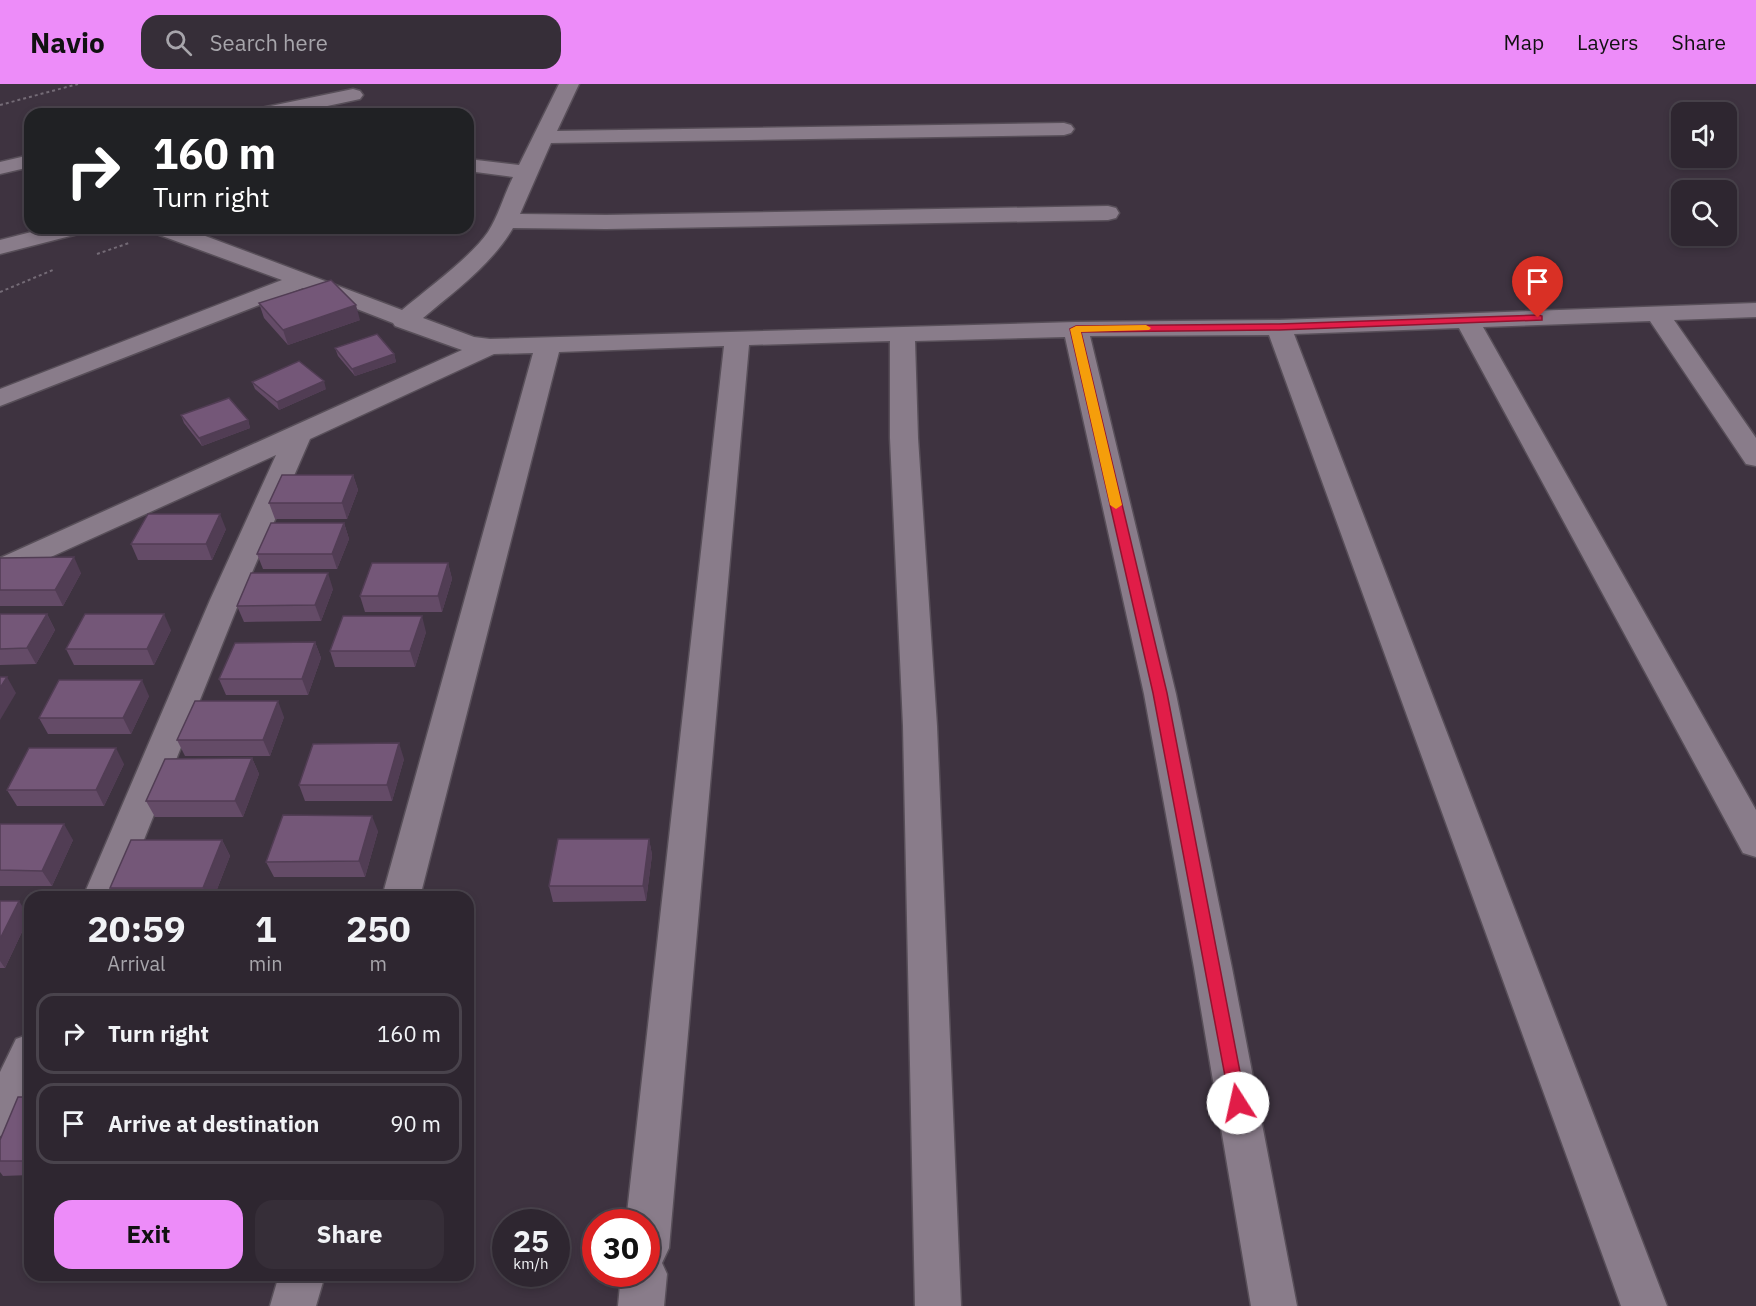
<!DOCTYPE html>
<html lang="en">
<head>
<meta charset="utf-8">
<style>
	body { margin:0; font-family:"IBM Plex Sans",sans-serif; background:#362e38; color:#f1f3f6; height:100vh; display:flex; flex-direction:column; font-size:22px; white-space:nowrap }
	* { box-sizing:border-box; margin:0 }
	p { font-size:20px; color:#a7a5ab }
	.icon { flex:none; width:33px; height:33px; fill:none; stroke:currentColor; stroke-width:2; stroke-linecap:round; stroke-linejoin:round }
	.map { position:relative; flex:1; overflow:hidden }
	.sheet { position:absolute; left:24px; top:807px; width:450px; height:390px; display:flex; flex-direction:column; background:#2e2630; border-radius:18px; box-shadow:0 3px 9px #0003,0 0 0 2px #49434c }
	.sheet>* { flex:none }
	.banner { position:absolute; left:24px; top:24px; width:450px; height:126px; border-radius:18px; box-shadow:0 3px 9px #0003,0 0 0 2px #49434c; background:#202124; color:#fff; overflow:hidden }
	.tools { position:absolute; left:1671px; top:18px; display:grid; gap:12px }
	.tools a { display:grid; place-items:center; width:66px; height:66px; border-radius:12px; background:#2e2630; box-shadow:0 3px 9px #0003,0 0 0 2px #49434c; font-size:30px }
	.speed { position:absolute; left:492px; top:1125px; display:flex; gap:12px; font-size:30px; font-weight:700; text-align:center }
	.speed>* { display:grid; place-content:center; width:78px; height:78px; border-radius:50%; background:#2e2630; box-shadow:0 3px 9px #0003,0 0 0 2px #49434c; line-height:1 }
	.speed small { font-size:15px; font-weight:400 }
	.speed .limit { border:9px solid #d22; background:#fff; color:#111 }
	.pin { position:absolute; display:grid; place-items:center; width:51px; height:51px; color:#fff; margin:-62px -26px; border-radius:50% 50% 50% 0; rotate:-45deg; box-shadow:0 0 6px #0007 }
	.pin .icon { rotate:45deg }
	.me { position:absolute; width:66px; margin:-33px; rotate:350deg; stroke-linejoin:round; filter:drop-shadow(0 0 4px #0008) }
	.turn { display:flex; align-items:center; gap:21px; height:126px; padding:0 30px; font-size:27px }
	.turn .icon { width:78px; height:78px; stroke-width:2.5 }
	.turn b { display:block; font-size:42px; line-height:51px }
	.eta { display:flex; justify-content:space-evenly; align-items:center; height:102px; text-align:center }
	.eta b { font-size:36px; font-weight:800; line-height:42px }
	.cta { display:flex; gap:12px; margin-top:auto; padding:12px 30px }
	.cta a { flex:1; height:69px; border-radius:18px; background:#ed8cf9; color:#111; font-size:24px; font-weight:800; line-height:69px; text-align:center }
	.cta a+a { background:#362e38; color:#f1f3f6 }
	ul { padding:0; list-style:none }
	li { display:flex; align-items:center; gap:18px; height:81px; margin:0 12px 9px; padding:0 18px; border:3px solid #49434c; border-radius:18px }
	li div { flex:1 }
	li b { display:block; font-size:22px }
	li em { font-style:normal }
	header { display:flex; align-items:center; gap:36px; box-sizing:border-box; height:84px; padding:0 30px; background:#ed8cf9; color:#111 }
	header strong { font-size:28px }
	nav { display:flex; gap:33px; margin-inline-start:auto; font-size:21px }
	.search { width:420px; height:54px; background:#362e38; display:flex; align-items:center; gap:15px; box-sizing:border-box; padding:0 21px; border-radius:18px; color:#a7a5ab; font-size:22px }
	.map>svg:first-child { display:block }
	.lines { fill:none; stroke-linecap:round; stroke-linejoin:round }
	.street-casing { stroke:#584f59; stroke-width:3 }
	.path { stroke:#746b76; stroke-width:2; stroke-dasharray:3 3; stroke-linecap:butt }
	.street { fill:#897c8a; fill-rule:evenodd }
	.wall { fill:#644b67 }
	.shaded-wall { fill:#513d54 }
	.building { fill:#745778; stroke:#513d54; stroke-width:1.5 }
	.route { fill:#e11d48; stroke:#92132f; stroke-width:1.5 }
	.slow { fill:#f59e0b }
</style>
</head>
<body>
<header>
<strong>Navio</strong>
<div class="search"><svg class="icon" aria-label="search" viewBox="0 0 24 24"><circle cx="10" cy="10" r="6"/><path d="M15 15l6 6"/></svg>Search here</div>
<nav><a>Map</a><a>Layers</a><a>Share</a></nav>
</header>
<div class="map">
<svg width="1756" height="1222" viewBox="0 0 1756 1222">
	<rect width="100%" height="100%" fill="#3e3340"/>
	<g class="lines">
		<g class="street-casing">
			<path id="street" d="M559,0H579L557,47L1064,39L1071,41L1074,45L1071,49L1064,51L551,59L520,130L606,131L1108,122L1116,124L1119,129L1116,134L1108,136L606,145L513,144C492,180 455,207 423,234L474,253L490,255L1076,238L1279,236L1756,219V233L1674,236L1756,354V382L1746,380L1650,237L1483,243L1756,726V773L1743,769L1459,244L1294,250L1667,1222H1621L1269,251L1090,252L1176,610L1232,884L1297,1222H1251L1194,884L1144,610L1065,253L915,257L918,354L937,642L961,1222H915L903,642L890,354V257L749,261L669,1164L662,1179L667,1190L664,1222H618L621,1190H646V1138H626L724,262L559,268L420,813H382L533,269L494,270L310,355L240,516L121,813H83L210,516L276,371L0,496V474L462,266L395,242L393,239L303,204L0,322V305L282,196L154,149L151,144H184L402,226C427,205 471,173 488,148C499,131 504,111 513,93L468,87V75L519,81Z
				M353,5L360,7L363,11L360,15L290,30H251L254,26L261,24Z
				M30,71V83L0,90V78Z
				M47,144H85L82,149L0,170V156Z
				M30,950V1013L15,1047L0,1052V988L16,955Z
				M279,1191H325L316,1222H270Z"/>
		</g>
		<path class="path" d="M0,21L78,0
			M97,170L129,159
			M0,208L53,186"/>
		<use href="#street" class="street"/>
	</g>
	<path class="wall" d="M259,219L360,236L288,261L264,234Z
		M335,264L394,270L396,278L355,292L338,272Z
		M252,298L326,305L279,326L255,305Z
		M181,331L248,336L250,344L202,362L184,339Z
		M353,391L358,406L347,435H275L269,419Z
		M344,439L349,455L337,485H263L257,470Z
		M226,445L212,476H138L131,460Z
		M0,474L81,489L63,522H0Z
		M448,479L452,495L442,528H365L360,512Z
		M333,505L321,537L244,538L237,522Z
		M0,530H47L55,546L36,580L0,581Z
		M171,546L154,581H74L66,565Z
		M426,548L415,583H335L330,567Z
		M315,558L321,574L308,611H226L219,595Z
		M149,612L131,650H48L39,634Z
		M284,633L270,672H185L177,656Z
		M252,674L259,690L243,733H155L146,717Z
		M404,675L392,717H305L299,701Z
		M124,680L104,722H17L7,706Z
		M0,740L73,756L52,802H0Z
		M378,747L365,793H274L266,778Z
		M649,755L652,771L646,817L553,818L549,802Z
		M222,756L230,772L214,813H115L110,804Z
		M0,817L29,833L5,884H0Z
		M30,1013V1091L3,1092L0,1088V1056Z"/>
	<path class="shaded-wall" d="M356,221L360,236L288,261L283,246Z
		M394,270L396,278L355,292L352,285Z
		M324,297L326,305L279,326L277,318Z
		M248,336L250,344L202,362L199,354Z
		M353,391L358,406L347,435L342,419Z
		M220,430L226,445L212,476L206,460Z
		M344,439L349,455L337,485L332,470Z
		M74,473L81,489L63,522L55,506Z
		M448,479L452,495L442,528L438,512Z
		M328,489L333,505L321,537L315,521Z
		M47,530L55,546L36,580L27,564Z
		M164,530L171,546L154,581L147,565Z
		M422,532L426,548L415,583L410,567Z
		M315,558L321,574L308,611L302,595Z
		M7,593L16,609L0,636V604Z
		M142,596L149,612L131,650L123,634Z
		M278,617L284,633L270,672L263,656Z
		M399,659L404,675L392,717L387,701Z
		M116,664L124,680L104,722L96,706Z
		M252,674L259,690L243,733L235,717Z
		M372,732L378,747L365,793L359,777Z
		M64,740L73,756L52,802L42,787Z
		M649,755L652,771L646,817L643,802Z
		M222,756L230,772L214,813H208L203,804Z
		M19,817L29,833L5,884L0,877V855Z"/>
	<path class="building" d="M331,196L356,221L283,246L259,219Z
		M377,250L394,270L352,285L335,264Z
		M299,277L324,297L277,318L252,298Z
		M229,314L248,336L199,354L181,331Z
		M282,391H353L342,419H269Z
		M148,430H220L206,460H131Z
		M271,439H344L332,470H257Z
		M74,473L55,506H0V474Z
		M372,479H448L438,512H360Z
		M251,489H328L315,521L237,522Z
		M0,530H47L27,564L0,565Z
		M85,530H164L147,565H66Z
		M343,532H422L410,567H330Z
		M315,558L302,595H219L235,559Z
		M0,593H7L0,604Z
		M59,596H142L123,634H39Z
		M195,617H278L263,656H177Z
		M399,659L387,701H299L313,660Z
		M29,664H116L96,706H7Z
		M252,674L235,717H146L165,675Z
		M283,731L372,732L359,777L266,778Z
		M0,740H64L42,787L0,786Z
		M558,755H649L643,802H549Z
		M131,756H222L203,804H110Z
		M0,817H19L0,855Z
		M30,968V978H26Z
		M18,1013H30V1077H0V1056Z"/>
	<path class="route" d="M1538,231L1542,232V236L1279,246L1081,248L1167,609L1246,1019L1244,1024L1238,1027L1231,1024L1153,609L1070,245L1076,242L1279,240Z"/>
	<path class="slow" d="M1146,241L1151,244L1149,246L1081,248L1122,421L1116,425L1110,421L1070,245L1076,242Z"/>
</svg>
<div class="tools">
<a><svg class="icon" aria-label="sound" viewBox="0 0 24 24"><path d="M4 9h4l5-4v14l-5-4H4zM17 9q2 3 0 6"/></svg></a>
<a><svg class="icon" aria-label="search" viewBox="0 0 24 24"><circle cx="10" cy="10" r="6"/><path d="M15 15l6 6"/></svg></a>
</div>
<div class="speed"><div>25<small>km/h</small></div><div class="limit">30</div></div>
<div class="pin" style="left:1538px;top:234px;background:#d93025"><svg class="icon" aria-label="arrive" viewBox="0 0 24 24"><path d="M6 21V4h12l-3 4 3 4H6"/></svg></div>
<svg class="me" style="left:1238px;top:1019px" viewBox="-20 -20 40 40"><circle r="19" fill="#fff"/><path d="M0-13L10 11 0 6-10 11z" fill="#e11d48"/></svg>
<div class="banner">
<div class="turn"><svg class="icon" aria-label="right" viewBox="0 0 24 24"><path d="M7 20v-9h11M14 6l5 5-5 5"/></svg><div><b>160 m</b>Turn right</div></div>
</div>
<section class="sheet">
<div class="eta">
<div><b>20:59</b><p>Arrival</p></div>
<div><b>1</b><p>min</p></div>
<div><b>250</b><p>m</p></div>
</div>
<ul>
<li><svg class="icon" aria-label="right" viewBox="0 0 24 24"><path d="M7 20v-9h11M14 6l5 5-5 5"/></svg><div><b>Turn right</b></div><em>160 m</em></li>
<li><svg class="icon" aria-label="arrive" viewBox="0 0 24 24"><path d="M6 21V4h12l-3 4 3 4H6"/></svg><div><b>Arrive at destination</b></div><em>90 m</em></li>
</ul>
<div class="cta"><a>Exit</a><a>Share</a></div>
</section>
</div>
</body>
</html>
